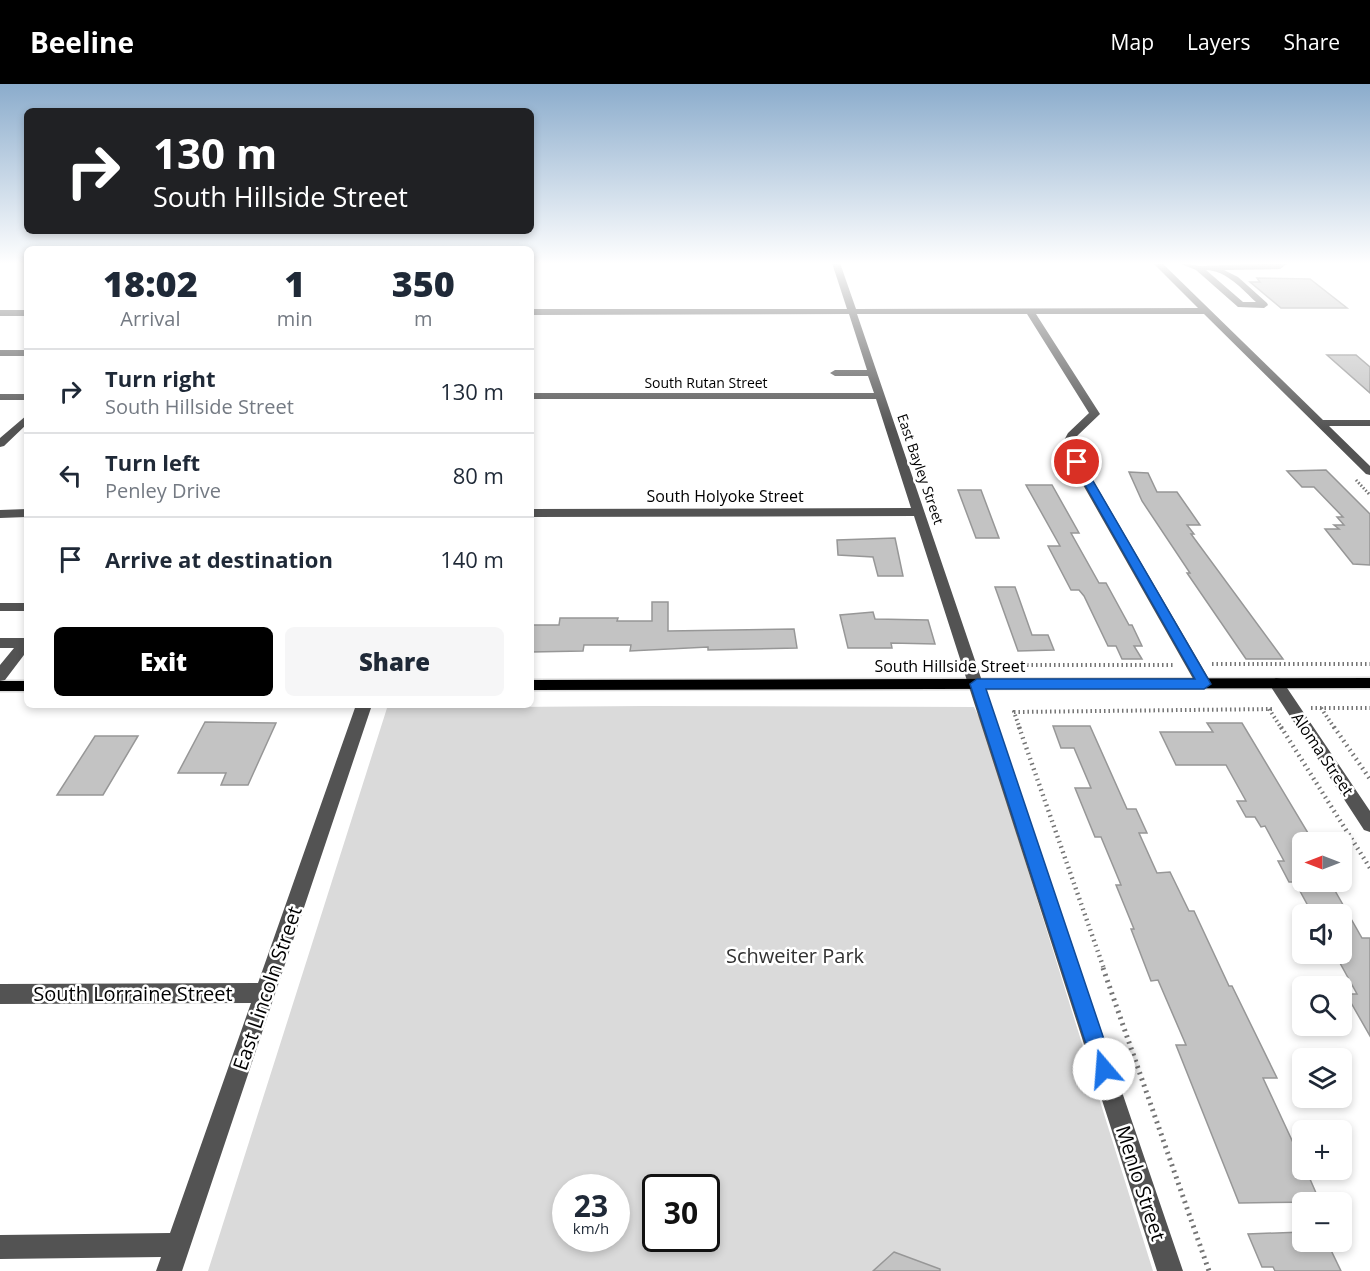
<!DOCTYPE html>
<html lang="en">
<head>
<meta charset="utf-8">
<style>
	body { margin:0; font-family:"Open Sans",sans-serif; background:#f6f6f7; color:#1f2937; height:100vh; display:flex; flex-direction:column; font-size:22px; white-space:nowrap }
	* { box-sizing:border-box; margin:0 }
	p { font-size:20px; color:#747a83 }
	.icon { flex:none; width:33px; height:33px; fill:none; stroke:currentColor; stroke-width:2; stroke-linecap:round; stroke-linejoin:round }
	.map { position:relative; flex:1; overflow:hidden }
	.details { position:absolute; left:24px; top:162px; width:510px; height:462px; display:flex; flex-direction:column; background:#fff; border-radius:9px; box-shadow:0 3px 9px #0003 }
	.details>* { flex:none }
	.hud { position:absolute; left:24px; top:24px; width:510px; height:126px; border-radius:9px; box-shadow:0 3px 9px #0003; background:#202124; color:#fff; overflow:hidden }
	.needle { width:39px; rotate:270deg }
	.controls { position:absolute; left:1292px; top:748px; display:grid; gap:12px }
	.controls a { display:grid; place-items:center; width:60px; height:60px; border-radius:9px; background:#fff; box-shadow:0 3px 9px #0003; font-size:30px }
	.speed { position:absolute; left:552px; top:1090px; display:flex; gap:12px; font-size:30px; font-weight:700; text-align:center }
	.speed>* { display:grid; place-content:center; width:78px; height:78px; border-radius:50%; background:#fff; box-shadow:0 3px 9px #0003; line-height:1 }
	.speed small { font-size:15px; font-weight:400 }
	.speed .limit { border:3px solid #111; border-radius:9px; background:#fff; color:#111 }
	.pin { position:absolute; display:grid; place-items:center; width:51px; height:51px; color:#fff; margin:-26px; border:3px solid #fff; border-radius:50%; box-shadow:0 2px 6px #0007 }
	.me { position:absolute; width:66px; margin:-33px; rotate:342deg; stroke-linejoin:round; filter:drop-shadow(0 0 4px #0008) }
	.turn { display:flex; align-items:center; gap:21px; height:126px; padding:0 30px; font-size:27px }
	.turn .icon { width:78px; height:78px; stroke-width:2.5 }
	.turn b { display:block; font-size:42px; line-height:51px }
	.eta { display:flex; justify-content:space-evenly; align-items:center; height:102px; text-align:center }
	.eta b { font-size:36px; font-weight:800; line-height:42px }
	.action { display:flex; gap:12px; margin-top:auto; padding:12px 30px }
	.action a { flex:1; height:69px; border-radius:9px; background:#000; color:#fff; font-size:24px; font-weight:800; line-height:69px; text-align:center }
	.action a+a { background:#f6f6f7; color:#1f2937 }
	ul { padding:0; list-style:none }
	li { display:flex; align-items:center; gap:18px; height:84px; padding:0 30px; border-top:2px solid #e0e1e3 }
	li div { flex:1 }
	li b { display:block; font-size:22px }
	li em { font-style:normal }
	header { display:flex; align-items:center; gap:36px; box-sizing:border-box; height:84px; padding:0 30px; background:#000; color:#fff }
	header strong { font-size:28px }
	nav { display:flex; gap:33px; margin-inline-start:auto; font-size:21px }
	.map>svg:first-child { display:block }
	.green { fill:#dadada; fill-rule:evenodd }
	.building { fill:#c3c3c3; stroke:#979797; stroke-width:1.5 }
	.lines { fill:none; stroke-linecap:round; stroke-linejoin:round }
	.major-casing { stroke:#dbdbdb; stroke-width:3 }
	.path-far3 { stroke:#757575; stroke-width:3; stroke-dasharray:1.5 2; stroke-linecap:butt }
	.path-far2 { stroke:#757575; stroke-width:4; stroke-dasharray:1.5 3; stroke-linecap:butt }
	.path-far1 { stroke:#757575; stroke-width:4.5; stroke-dasharray:1.5 4; stroke-linecap:butt }
	.path { stroke:#757575; stroke-width:5; stroke-dasharray:2 4.5; stroke-linecap:butt }
	.minor { fill:#535353; fill-rule:evenodd }
	.major { fill:#000; fill-rule:evenodd }
	.route { fill:#1a73e8; stroke:#114b97; stroke-width:1.5 }
	.labels { text-anchor:middle; dominant-baseline:central; stroke-width:5; stroke-linejoin:round; paint-order:stroke }
	.far-street-label { font-size:14px; fill:#000; stroke:#fff }
	.street-label { font-size:16px; fill:#000; stroke:#fff }
	.near-park-label { font-size:20px; fill:#313131; stroke:#fff }
	.near-street-label { font-size:20px; fill:#000; stroke:#fff }
</style>
</head>
<body>
<header>
<strong>Beeline</strong>
<nav><a>Map</a><a>Layers</a><a>Share</a></nav>
</header>
<div class="map">
<svg width="1370" height="1187" viewBox="0 0 1370 1187">
	<rect width="100%" height="100%" fill="#fff"/>
	<path class="green" d="M645,622L974,623L982,639L1153,1187H208L387,624ZM566,1104H616V1155H566ZM656,1104H706V1155H656Z"/>
	<path class="building" d="M1257,194L1310,195L1347,224H1281L1250,198H1260Z
		M1327,271H1356L1370,283V309Z
		M1326,386L1370,430V481L1353,480L1325,445H1339L1334,441H1344L1337,433H1343L1314,403H1302L1287,387Z
		M1129,388L1148,389L1157,408H1177L1200,441H1187L1194,450H1191L1283,575H1246L1187,489H1190L1142,417Z
		M1026,401H1052L1079,449H1071L1099,499H1106L1129,541H1132L1142,562H1134L1142,575H1122L1116,562H1108L1084,512L1079,506H1071L1048,462H1060Z
		M958,406H981L999,454H976Z
		M895,454L903,492H878L873,473L838,471L837,456Z
		M995,503H1015L1032,551H1048L1054,566L1018,567Z
		M652,518H668V547L794,545L797,564L708,566V563L630,567L631,561H584L583,567L531,568V541H559L560,534H618L617,537H652Z
		M873,528L875,535L928,536L935,560L891,559L892,564H848L840,531Z
		M205,638L276,639L248,701H221L226,689H178Z
		M1207,639H1242L1314,759H1302V798H1330L1362,854H1370V952L1346,910H1357L1335,870H1341V831H1313L1295,798H1289L1278,777H1284L1265,742L1261,743L1255,733H1246L1237,717H1246L1226,681H1176L1160,648H1213Z
		M1053,642H1090L1127,725H1136L1147,749H1139L1157,789L1170,788L1189,827H1194L1229,902H1232L1277,994H1263L1302,1078V1086H1306L1320,1118L1239,1119L1176,961H1186L1158,896L1151,897L1131,845H1134L1116,801H1121L1101,753H1095L1075,704H1091L1074,664H1061Z
		M95,652H138L103,711H57Z
		M1302,1148V1158H1327L1341,1187H1275L1273,1183H1262L1248,1150Z
		M894,1168L940,1185V1187H873Z"/>
	<g class="lines">
		<g class="major-casing">
			<path id="major" d="M1370,594V604L531,606V596Z
				M0,597H27V607H0Z"/>
		</g>
		<path class="path-far3" d="M1356,396L1370,411"/>
		<path class="path-far2" d="M1212,580H1370
			M991,581H1174
			M1311,624H1370
			M1321,624L1335,645
			M1269,625L1282,645
			M1020,645L1014,628L1273,625"/>
		<path class="path-far1" d="M1019,643L1104,885
			M1281,643L1370,784
			M1334,643L1370,695"/>
		<path class="path" d="M1103,884L1209,1187"/>
		<path class="minor" d="M832,179H840L856,225L1198,224L1153,179H1162L1323,336H1370V342H1329L1370,382V391L1366,390L1204,230H1036L1100,330L1077,352L1073,362L1212,600L1204,605L1196,600L1061,362L1068,349L1089,329L1027,230H857L1183,1187H1157L914,432L531,433V425L911,424L876,315H531V309H874L868,292H835L830,289L835,286H867L849,230L531,231V225H847Z
			M1179,179L1200,182L1288,179L1280,185L1224,186L1238,193L1267,219L1268,221L1264,224L1238,223L1196,186ZM1206,186C1226,186 1243,206 1256,218H1243Z
			M0,226H27V232H0Z
			M0,266H27V272H0Z
			M0,310H27V316H0Z
			M27,331V340L4,362L0,363V354Z
			M27,425V433L0,434V426Z
			M0,519H27V527H0Z
			M0,554H27V567L5,596L0,597V581L14,564H0Z
			M1276,594L1281,595L1370,727V748L1364,746L1271,603L1268,599Z
			M356,621H372L182,1187H156L161,1173L0,1175V1151L170,1149L251,919L0,920V900L258,899Z"/>
		<use href="#major" class="major"/>
	</g>
	<linearGradient id="sky" x2="0" y2="1"><stop stop-color="#8baccc"/><stop offset="0.52" stop-color="#fff"/><stop offset="1" stop-color="#fff" stop-opacity="0"/></linearGradient>
	<rect width="1370" height="345" fill="url(#sky)"/>
	<path class="route" d="M1077,375L1082,378L1211,600L1204,605H986L1114,985L1111,992L1104,995L1097,992L1094,985L970,600L977,595H1195L1072,378Z"/>
	<g class="labels">
		<g class="far-street-label">
			<text x="706" y="298">South Rutan Street</text>
			<text transform="translate(921 385) rotate(71)">East Bayley Street</text>
		</g>
		<g class="street-label">
			<text x="725" y="412">South Holyoke Street</text>
			<text x="950" y="582">South Hillside Street</text>
			<text transform="translate(1323 670) rotate(56)">Aloma Street</text>
		</g>
		<g class="near-park-label">
			<text x="795" y="871">Schweiter Park</text>
		</g>
		<g class="near-street-label">
			<text transform="translate(267 904) rotate(-71)">East Lincoln Street</text>
			<text x="133" y="909">South Lorraine Street</text>
			<text transform="translate(1141 1099) rotate(72)">Menlo Street</text>
		</g>
	</g>
</svg>
<div class="controls">
<a><svg class="needle" viewBox="-14 -14 28 28"><path d="M0-13l5 13h-10z" fill="#e53935"/><path d="M0 13l5-13h-10z" fill="#747a83"/></svg></a>
<a><svg class="icon" aria-label="sound" viewBox="0 0 24 24"><path d="M4 9h4l5-4v14l-5-4H4zM17 9q2 3 0 6"/></svg></a>
<a><svg class="icon" aria-label="search" viewBox="0 0 24 24"><circle cx="10" cy="10" r="6"/><path d="M15 15l6 6"/></svg></a>
<a><svg class="icon" aria-label="layers" viewBox="0 0 24 24"><path d="M12 4l9 5-9 5-9-5zM3 14l9 5 9-5"/></svg></a>
<a>+</a>
<a>−</a>
</div>
<div class="speed"><div>23<small>km/h</small></div><div class="limit">30</div></div>
<div class="pin" style="left:1077px;top:378px;background:#d93025"><svg class="icon" aria-label="arrive" viewBox="0 0 24 24"><path d="M6 21V4h12l-3 4 3 4H6"/></svg></div>
<svg class="me" style="left:1104px;top:985px" viewBox="-20 -20 40 40"><circle r="19" fill="#fff"/><path d="M0-13L10 11 0 6-10 11z" fill="#1a73e8"/></svg>
<div class="hud">
<div class="turn"><svg class="icon" aria-label="right" viewBox="0 0 24 24"><path d="M7 20v-9h11M14 6l5 5-5 5"/></svg><div><b>130 m</b>South Hillside Street</div></div>
</div>
<section class="details">
<div class="eta">
<div><b>18:02</b><p>Arrival</p></div>
<div><b>1</b><p>min</p></div>
<div><b>350</b><p>m</p></div>
</div>
<ul>
<li><svg class="icon" aria-label="right" viewBox="0 0 24 24"><path d="M7 20v-9h11M14 6l5 5-5 5"/></svg><div><b>Turn right</b><p>South Hillside Street</p></div><em>130 m</em></li>
<li><svg class="icon" aria-label="left" viewBox="0 0 24 24"><path d="M17 20v-9H6M10 6l-5 5 5 5"/></svg><div><b>Turn left</b><p>Penley Drive</p></div><em>80 m</em></li>
<li><svg class="icon" aria-label="arrive" viewBox="0 0 24 24"><path d="M6 21V4h12l-3 4 3 4H6"/></svg><div><b>Arrive at destination</b></div><em>140 m</em></li>
</ul>
<div class="action"><a>Exit</a><a>Share</a></div>
</section>
</div>
</body>
</html>
